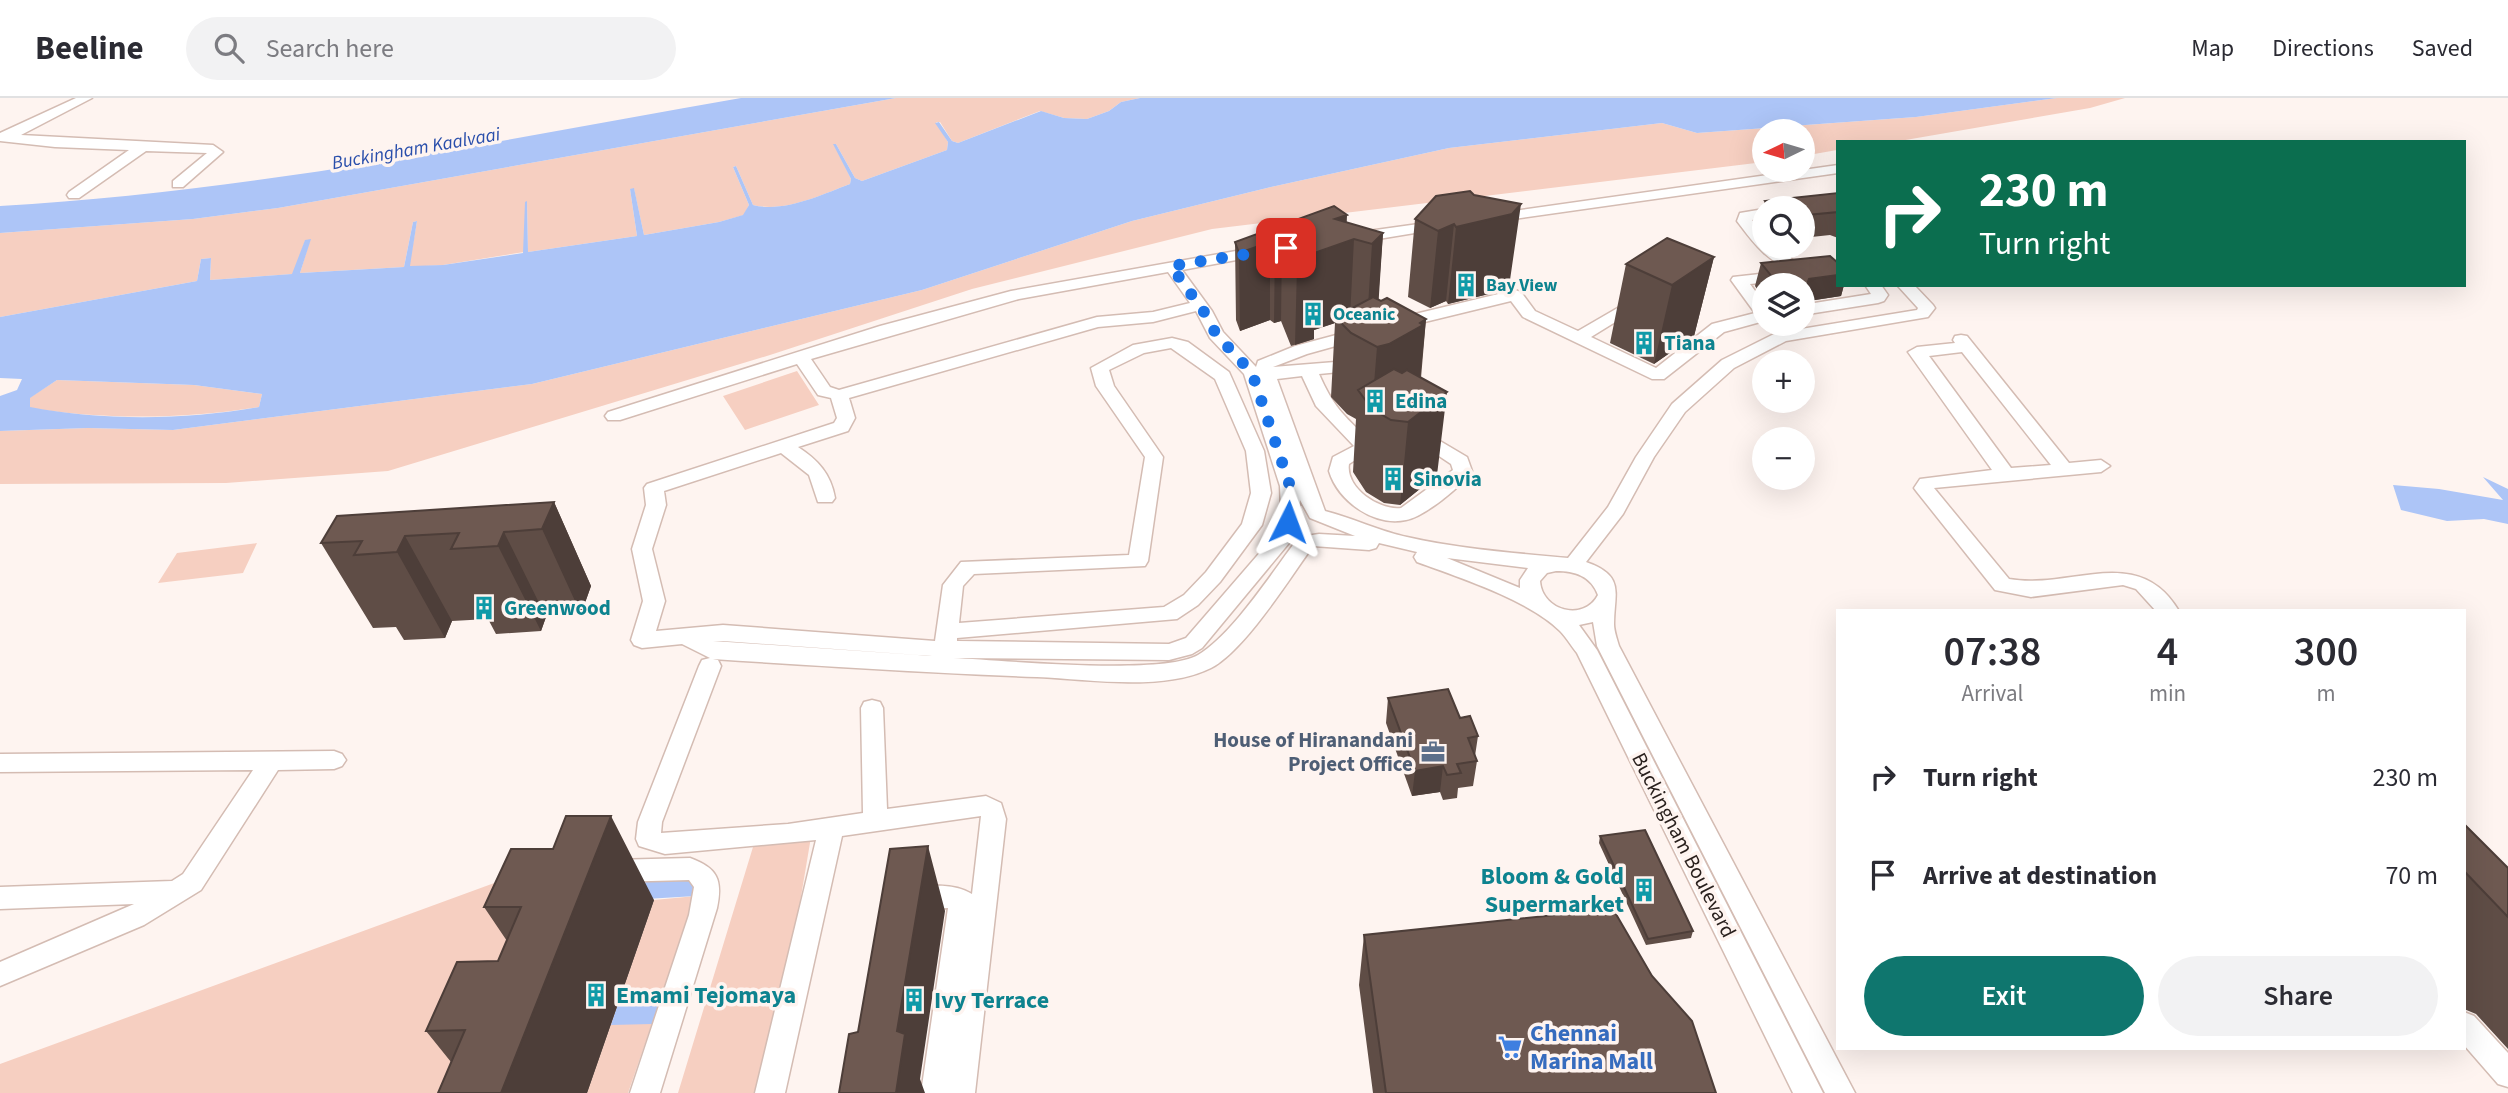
<!DOCTYPE html>
<html lang="en">
<head>
<meta charset="utf-8">
<style>
	body { margin:0; font-family:"Source Sans 3",sans-serif; background:#f2f2f3; color:#2b2b33; height:100vh; display:flex; flex-direction:column; font-size:26px; white-space:nowrap }
	* { box-sizing:border-box; margin:0 }
	p { font-size:23px; color:#7c7c81 }
	.icon { flex:none; width:38px; height:38px; fill:none; stroke:currentColor; stroke-width:2; stroke-linecap:round; stroke-linejoin:round }
	.map { position:relative; flex:1; overflow:hidden }
	.sheet { position:absolute; left:1836px; top:511px; width:630px; height:441px; display:flex; flex-direction:column; background:#fff; border-radius:0px; box-shadow:0 7px 28px #0002 }
	.sheet>* { flex:none }
	.hud { position:absolute; left:1836px; top:42px; width:630px; height:147px; border-radius:0px; box-shadow:0 7px 28px #0002; background:#0b6e4f; color:#fff; overflow:hidden }
	.needle { width:46px; rotate:265deg }
	.buttons { position:absolute; left:1752px; top:21px; display:grid; gap:14px }
	.buttons a { display:grid; place-items:center; width:63px; height:63px; border-radius:50%; background:#fff; box-shadow:0 7px 28px #0002; font-size:35px }
	.pin { position:absolute; display:grid; place-items:center; width:60px; height:60px; color:#fff; margin:-30px; border-radius:14px; box-shadow:0 4px 10px #0006 }
	.me { position:absolute; width:77px; margin:-38px; rotate:3deg; stroke-linejoin:round; filter:drop-shadow(0 0 5px #0008) }
	.turn { display:flex; align-items:center; gap:24px; height:147px; padding:0 28px; font-size:32px }
	.turn .icon { width:91px; height:91px; stroke-width:2.5 }
	.turn b { display:block; font-size:49px; line-height:60px }
	.eta { display:flex; justify-content:space-evenly; align-items:center; height:119px; text-align:center }
	.eta b { font-size:42px; font-weight:600; line-height:49px }
	.action { display:flex; gap:14px; margin-top:auto; padding:14px 28px }
	.action a { flex:1; height:80px; border-radius:42px; background:#0f766e; color:#fff; font-size:28px; font-weight:600; line-height:80px; text-align:center }
	.action a+a { background:#f2f2f3; color:#2b2b33 }
	ul { padding:0; list-style:none }
	li { display:flex; align-items:center; gap:21px; height:98px; padding:0 28px }
	li div { flex:1 }
	li b { display:block; font-size:26px }
	li em { font-style:normal }
	header { display:flex; align-items:center; gap:42px; box-sizing:border-box; height:98px; padding:0 35px; background:#fff; border-bottom:2px solid #e1e1e2 }
	header strong { font-size:33px }
	nav { display:flex; gap:38px; margin-inline-start:auto; font-size:24px }
	.search { width:490px; height:63px; background:#f2f2f3; display:flex; align-items:center; gap:18px; box-sizing:border-box; padding:0 24px; border-radius:38px; color:#7c7c81; font-size:26px }
	.map>svg:first-child { display:block }
	.green { fill:#f6cfc1 }
	.water { fill:#adc5f7; fill-rule:evenodd }
	.lines { fill:none; stroke-linecap:round; stroke-linejoin:round }
	.minor-casing { stroke:#d4bcb3; stroke-width:3 }
	.minor { fill:#fff; fill-rule:evenodd }
	.wall { fill:#5f4d46 }
	.shaded-wall { fill:#4d3e39 }
	.building { fill:#6e5951; stroke:#4d3e39; stroke-width:2 }
	.route { stroke:#1a73e8; stroke-width:12; stroke-dasharray:0 21.6 }
	.labels { text-anchor:middle; dominant-baseline:central; stroke-width:7; stroke-linejoin:round; paint-order:stroke }
	.far-culture-label { font-size:18px; font-weight:bold; fill:#0d838f; stroke:#fef4f0; text-anchor:start }
	.far-water-label { font-size:19px; font-style:italic; fill:#294eab; stroke:#fef4f0 }
	.culture-label { font-size:21px; font-weight:bold; fill:#0d838f; stroke:#fef4f0; text-anchor:start }
	.service-label { font-size:21px; font-weight:bold; fill:#4e5e75; stroke:#fef4f0; text-anchor:end }
	.street-label { font-size:21px; fill:#29201d; stroke:#fef4f0 }
	.near-culture-label { font-size:24px; font-weight:bold; fill:#0d838f; stroke:#fef4f0; text-anchor:start }
	.near-shop-label { font-size:24px; font-weight:bold; fill:#366cbe; stroke:#fef4f0; text-anchor:start }
</style>
</head>
<body>
<header>
<strong>Beeline</strong>
<div class="search"><svg class="icon" aria-label="search" viewBox="0 0 24 24"><circle cx="10" cy="10" r="6"/><path d="M15 15l6 6"/></svg>Search here</div>
<nav><a>Map</a><a>Directions</a><a>Saved</a></nav>
</header>
<div class="map">
<svg width="2508" height="995" viewBox="0 0 2508 995">
	<rect width="100%" height="100%" fill="#fef4f0"/>
	<path class="green" d="M896,0H1140L1121,4L1109,13L1087,21L1064,20L1040,13L958,45L952,43L940,24H936L948,44L947,52L862,83L855,80L836,46H834L851,81L850,86C821,97 784,115 753,107L736,68L733,69L749,107L744,117L719,124L644,137L634,91H630L637,138L528,154L527,103L524,154L443,167L409,169L417,123L413,124L404,169L300,175L310,142L305,143L293,176L210,182L211,160L201,161L197,183L0,219V135L193,121L278,110Z
		M2057,0H2125L2090,10L1894,44H1838L1837,52L1803,58L1802,33H1764V64L1212,131L972,191L770,257L388,373L226,385L0,386V333L88,330L173,332L532,286L922,192L1132,123L1271,89L1449,50L1662,25L1697,35L1916,19Z
		M797,273L819,307L745,332L723,298Z
		M57,282L194,287L262,296L259,309C185,321 105,322 30,310L29,300Z
		M257,445L243,475L158,485L177,455Z
		M812,733L768,995H678L753,749Z
		M530,772L496,995H0V966Z
		M696,798L628,995H587L654,802Z"/>
	<path class="water" d="M741,0H896L278,110L193,121L0,135V108C249,94 496,43 741,0Z
		M1140,0H2057L1916,19L1697,35L1662,25L1449,50L1271,89L1132,123L922,192L532,286L173,332L88,330L0,333V298L17,292L22,281L0,280V219L197,183L201,161L211,160L210,182L292,176L305,142L311,141L300,175L404,169L413,124L417,123L410,168L443,167L523,155L525,104L527,103L528,154L637,138L630,91L634,90L644,137L719,124L743,117L749,107L733,69L736,68L753,107C783,115 821,97 850,86L851,81L833,46H836L855,80L862,83L947,52L948,44L935,25L939,24L952,43L958,45L1041,13L1064,20L1087,21L1109,13L1121,4ZM57,282L194,287L262,296L259,309C185,322 104,323 30,309V300Z
		M2483,379L2508,391V426L2484,421L2447,423L2401,412L2393,387L2439,391L2503,402Z
		M584,773L702,776L696,798L612,803Z
		M661,899L652,926L611,927L619,902Z"/>
	<g class="lines">
		<g class="minor-casing">
			<path id="minor" d="M76,0H92L21,37L213,47L223,54L183,89H173V83L207,55L146,53L79,100H69L67,97L69,94L129,52L55,49L0,43V35Z
				M1838,67V75L1493,124L1486,120L1493,116Z
				M1764,111V119L1752,122L1764,136V149H1775L1793,162L1812,164L1814,167L1812,170L1838,167V177L1750,186L1764,205V223L1724,234L1664,281H1652L1523,219L1511,203L1396,231L1388,226L1390,222L1515,192L1521,194L1535,213L1578,233L1640,197L1648,202L1646,205L1591,239L1656,270L1712,226L1755,215L1731,182L1733,179L1796,172C1769,167 1752,143 1737,123L1740,115Z
				M1440,123L1445,124L1447,127L1445,130L1354,145L1346,140L1354,135Z
				M1264,148L1272,153L1269,156L1182,172L1212,213L1223,234L1256,269L1258,263L1295,248L1362,230L1368,231L1370,235L1368,239L1307,256L1273,269L1360,262L1369,267L1360,272L1319,276C1333,308 1343,317 1367,340L1379,335L1388,341L1349,366C1345,390 1380,413 1401,410L1453,372L1451,366L1412,340L1409,336L1412,332L1418,330L1467,359L1472,373C1462,388 1424,419 1406,422C1374,429 1338,403 1329,373L1333,359L1354,348L1316,308L1302,278L1277,281L1325,413C1353,420 1379,433 1407,439C1460,451 1514,455 1568,460L1608,409L1636,359L1672,306L1722,262L1776,235L1917,212L1918,210L1897,187H1914L1933,207L1935,210L1928,219L1786,243L1734,270L1685,314L1654,359L1623,416L1586,464C1626,478 1614,495 1614,526C1614,533 1617,541 1619,548L1855,995H1825L1597,548L1593,524L1579,527L1597,552L1823,995H1793L1577,555C1571,548 1567,540 1560,533C1529,502 1458,479 1417,464L1414,459L1417,454L1379,445L1376,450L1369,452L1313,448C1290,480 1245,552 1211,570C1163,594 1088,581 1037,579C929,575 821,568 713,561L718,562L721,568L662,724L661,735L788,726L863,715L861,610L864,604L872,602L880,604L883,610L887,711L986,698L1001,705L1006,721L975,995H921L948,810L915,812L906,809L902,801L906,793C926,786 954,785 972,796L981,718L842,738L785,995H755L816,742L665,756L639,748L636,741L638,724L699,568L702,562L710,560L682,546L642,550L634,547L631,542L643,503L632,451L646,407L644,390L647,386L834,325L837,320L831,300L818,297L797,266L620,322H608L605,318L608,314L880,228L1011,193ZM1168,174L1190,205L1153,214L1097,219L839,292L830,289L811,261L1019,201ZM1196,213L1210,240L1244,276L1280,388L1281,411L1278,424L1282,429L1186,540L1169,546L957,543V540L1177,521L1198,507L1220,484L1262,427L1271,395L1264,353L1229,274L1188,244L1172,240L1133,247L1091,270L1096,288L1145,359L1129,457L961,464L943,487L935,543L723,527L656,533L665,503L652,451L666,407L664,393L781,355L809,377L818,404H832L835,400C831,376 818,362 798,349L848,333L855,320L849,300L1098,229L1153,224ZM1171,250L1215,281L1246,353L1251,395L1242,426L1206,474L1184,497L1164,509L959,525L963,488L974,476L1145,468L1148,463L1163,359L1114,288L1109,272L1144,255ZM1300,402L1310,420L1355,438L1319,436L1299,439C1272,474 1234,535 1198,557C1162,578 1001,562 953,560L1169,562L1192,556L1202,550L1294,439L1297,434L1293,429L1298,424ZM1447,460L1528,470L1520,482V490ZM1556,473C1575,473 1591,478 1598,497C1584,524 1542,513 1540,483L1547,475ZM713,543H723L932,558Z
				M1865,187H1881L1888,197L1884,203L1878,205L1802,217V207L1871,196Z
				M1961,237L1967,238L2069,365L2101,362L2110,368L2101,374L1934,390L2009,481C2072,492 2138,444 2179,513H2156L2136,491L2123,487L2031,499L1995,492L1917,394L1914,390L1920,381L1992,372L1908,254L1917,249L1955,245L1953,242L1955,238ZM1962,254L2051,367L2011,370L1929,258Z
				M334,653L342,656L346,662L342,668L334,671L278,672L201,792L144,827L0,888V864L134,806L0,811V789L172,783L183,776L253,672L0,674V656Z
				M690,760C717,770 723,781 717,810L660,995H630L689,817L694,789L689,782L613,784L604,780L600,773L604,766L613,762Z
				M2464,914L2474,918L2508,955V989L2498,986L2464,947Z"/>
		</g>
		<use href="#minor" class="minor"/>
	</g>
	<path class="wall" d="M1838,95V140L1830,137L1802,140V110H1764V134L1758,125L1765,103Z
		M1436,98L1510,182L1501,193L1448,206L1446,203L1430,210L1408,199L1415,121Z
		M1347,125L1383,135L1378,202L1426,221L1421,280L1437,377L1400,407L1384,405L1366,394L1353,374L1356,321L1347,316L1331,299L1335,225L1314,232V241L1291,248L1281,223L1274,225L1270,222L1240,233L1236,222L1235,144Z
		M1779,149H1798L1796,155Z
		M1714,159L1694,238L1654,266L1610,245L1626,166Z
		M1761,165L1838,187H1844L1841,198L1802,204V187H1764V201L1755,188Z
		M554,404L591,488L581,516L546,519L541,533L496,536L488,521L452,523L445,540L404,542L396,529L373,530L321,445Z
		M1388,600L1460,620L1478,638L1475,658L1477,663L1473,688L1458,690L1457,700L1443,702L1440,694L1412,698L1386,625Z
		M2464,726L2508,770V951L2476,916L2464,911Z
		M1600,738L1693,833L1691,840L1646,847L1599,745Z
		M654,802L587,995H438L451,964L426,933L498,863L507,843L484,809Z
		M1364,837L1716,995H1373L1359,887Z"/>
	<path class="shaded-wall" d="M1521,106L1510,182L1501,193L1448,206L1456,129Z
		M1347,117L1346,144L1354,141L1350,219H1335V225L1314,232V241L1295,247L1297,169L1314,155L1335,121Z
		M1454,126L1446,203L1430,210L1438,133Z
		M1383,135L1378,212L1367,224L1372,146Z
		M1270,144V222L1240,233L1239,155Z
		M1282,145L1281,223L1274,225L1275,147Z
		M1714,159L1694,238L1654,266L1672,187Z
		M1838,177V187H1844L1841,198L1802,204V199L1809,181Z
		M1426,221L1418,302L1372,311L1377,249Z
		M1447,294L1437,377L1400,407L1408,324Z
		M554,404L591,488L581,516L542,431Z
		M504,434L546,519L541,533L498,448Z
		M405,438L452,523L445,540L397,454Z
		M1443,668L1440,694L1412,698L1415,673Z
		M611,718L654,802L587,995H501Z
		M928,748L945,813L920,981L925,995H896L897,933Z"/>
	<path class="building" d="M1470,93L1474,97L1521,106L1512,116L1456,129L1454,126L1438,133L1415,121L1436,98Z
		M1838,95V114L1807,117L1803,132L1802,110H1770L1765,103Z
		M1334,108L1347,117L1335,121L1383,135L1372,146L1354,141L1314,155L1317,162L1297,169H1292L1282,145L1275,147L1270,144L1239,155L1235,144Z
		M1667,140L1714,159L1672,187L1626,166Z
		M1830,158L1838,165V177L1809,181L1807,186L1793,187H1773V180L1761,165Z
		M1373,199L1381,203L1387,200L1426,221L1420,225L1423,227L1389,246L1377,249L1351,235L1335,219Z
		M1394,271L1402,275L1407,272L1447,294L1408,324L1391,322L1372,311L1358,292Z
		M554,404L542,431L504,434L498,448L451,451L459,435L405,438L397,454L354,457L362,443L321,445L337,418Z
		M1448,591L1460,620L1470,618L1478,638L1468,640L1477,663L1457,666L1461,675L1447,677L1443,668L1415,673L1388,600Z
		M566,718H611L501,995H438L465,932L426,933L457,864L498,863L521,809H484L511,751H553Z
		M2464,726L2508,770V819L2464,773Z
		M1645,732L1693,833L1648,841L1600,738Z
		M928,748L897,933L905,936L896,995H839L849,936L858,934L890,751Z
		M1613,811L1652,878L1692,923L1716,995H1386L1364,837Z"/>
	<g class="lines">
		<path class="route" d="M1286,150L1171,168L1204,214L1216,236L1252,275L1290,388L1292,411L1288,424"/>
	</g>
	<defs>
		<g id="building-bare" transform="scale(1.89)"><path d="M-4-6H4V6H1V3H-1V6H-4ZM-2.5-4.3h1.7v1.8h-1.7ZM.8-4.3h1.7v1.8H.8ZM-2.5-1h1.7V.8h-1.7ZM.8-1h1.7V.8H.8Z" fill="#0f9aa8" stroke="#fef4f0" stroke-width="2.5" paint-order="stroke"/></g>
		<g id="office-bare" transform="scale(1.89)"><path d="M-6-3h4V-5.5h4V-3h4V5H-6ZM-1-4.5V-3h2v-1.5ZM-6 0V1H6V0Z" fill="#5c6f8a" stroke="#fef4f0" stroke-width="2.5" paint-order="stroke"/></g>
		<g id="supermarket-bare" transform="scale(1.89)"><path d="M-6-5.5h2.5l.6 2H6L4.5 2H-2.5L-4.4-4H-6ZM-1.5 3.2a1.3 1.3 0 1 0 .1 0ZM3 3.2a1.3 1.3 0 1 0 .1 0Z" fill="#3f7fe0" stroke="#fef4f0" stroke-width="2.5" paint-order="stroke"/></g>
	</defs>
	<g fill-rule="evenodd">
		<use href="#building-bare" x="1466" y="187"/>
		<use href="#building-bare" x="1313" y="216"/>
		<use href="#building-bare" x="1644" y="245"/>
		<use href="#building-bare" x="1375" y="303"/>
		<use href="#building-bare" x="1393" y="381"/>
		<use href="#building-bare" x="484" y="510"/>
		<use href="#office-bare" x="1433" y="654"/>
		<use href="#building-bare" x="1644" y="792"/>
		<use href="#building-bare" x="596" y="897"/>
		<use href="#building-bare" x="914" y="902"/>
		<use href="#supermarket-bare" x="1510" y="949"/>
	</g>
	<g class="labels">
		<g class="far-culture-label">
			<text x="1486" y="187">Bay View</text>
			<text x="1333" y="216">Oceanic</text>
		</g>
		<g class="far-water-label">
			<text transform="translate(416 51) rotate(-10)">Buckingham Kaalvaai</text>
		</g>
		<g class="culture-label">
			<text x="1664" y="245">Tiana</text>
			<text x="1395" y="303">Edina</text>
			<text x="1413" y="381">Sinovia</text>
			<text x="504" y="510">Greenwood</text>
		</g>
		<g class="service-label">
			<text x="1413" y="642">House of Hiranandani<tspan x="1413" dy="24">Project Office</tspan></text>
		</g>
		<g class="street-label">
			<text transform="translate(1684 747) rotate(63)">Buckingham Boulevard</text>
		</g>
		<g class="near-culture-label">
			<text x="1624" y="778" text-anchor="end">Bloom &amp; Gold<tspan x="1624" dy="28">Supermarket</tspan></text>
			<text x="616" y="897">Emami Tejomaya</text>
			<text x="934" y="902">Ivy Terrace</text>
		</g>
		<g class="near-shop-label">
			<text x="1530" y="935">Chennai<tspan x="1530" dy="28">Marina Mall</tspan></text>
		</g>
	</g>
</svg>
<div class="buttons">
<a><svg class="needle" viewBox="-14 -14 28 28"><path d="M0-13l5 13h-10z" fill="#e53935"/><path d="M0 13l5-13h-10z" fill="#7c7c81"/></svg></a>
<a><svg class="icon" aria-label="search" viewBox="0 0 24 24"><circle cx="10" cy="10" r="6"/><path d="M15 15l6 6"/></svg></a>
<a><svg class="icon" aria-label="layers" viewBox="0 0 24 24"><path d="M12 4l9 5-9 5-9-5zM3 14l9 5 9-5"/></svg></a>
<a>+</a>
<a>−</a>
</div>
<div class="pin" style="left:1286px;top:150px;background:#d93025"><svg class="icon" aria-label="arrive" viewBox="0 0 24 24"><path d="M6 21V4h12l-3 4 3 4H6"/></svg></div>
<svg class="me" style="left:1288px;top:424px" viewBox="-20 -20 40 40"><path d="M0-17L14 15 0 8-14 15z" fill="#1a73e8" stroke="#fff" stroke-width="4"/></svg>
<div class="hud">
<div class="turn"><svg class="icon" aria-label="right" viewBox="0 0 24 24"><path d="M7 20v-9h11M14 6l5 5-5 5"/></svg><div><b>230 m</b>Turn right</div></div>
</div>
<section class="sheet">
<div class="eta">
<div><b>07:38</b><p>Arrival</p></div>
<div><b>4</b><p>min</p></div>
<div><b>300</b><p>m</p></div>
</div>
<ul>
<li><svg class="icon" aria-label="right" viewBox="0 0 24 24"><path d="M7 20v-9h11M14 6l5 5-5 5"/></svg><div><b>Turn right</b></div><em>230 m</em></li>
<li><svg class="icon" aria-label="arrive" viewBox="0 0 24 24"><path d="M6 21V4h12l-3 4 3 4H6"/></svg><div><b>Arrive at destination</b></div><em>70 m</em></li>
</ul>
<div class="action"><a>Exit</a><a>Share</a></div>
</section>
</div>
</body>
</html>
